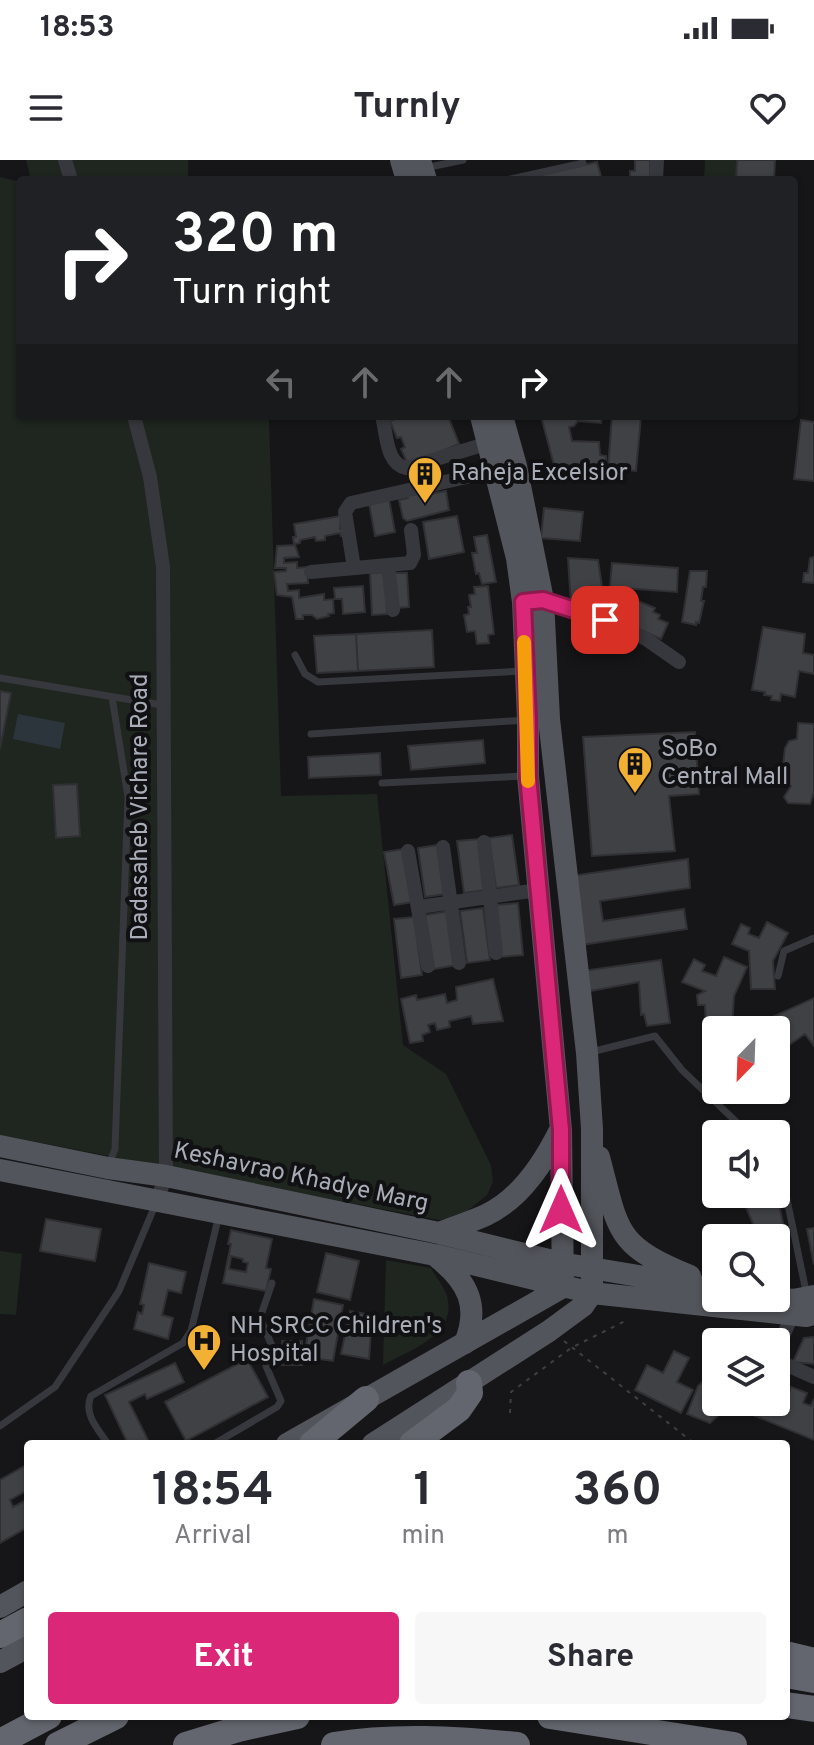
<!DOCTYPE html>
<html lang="en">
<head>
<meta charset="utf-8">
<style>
	body { margin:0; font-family:Overpass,sans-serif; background:#f7f7f7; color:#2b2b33; height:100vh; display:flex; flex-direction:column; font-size:30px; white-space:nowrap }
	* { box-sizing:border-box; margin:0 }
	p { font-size:26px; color:#7c7c81 }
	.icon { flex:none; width:44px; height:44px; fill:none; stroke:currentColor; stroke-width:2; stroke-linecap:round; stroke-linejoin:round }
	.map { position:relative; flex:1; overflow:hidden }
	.panel { position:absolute; left:24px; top:1280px; width:766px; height:280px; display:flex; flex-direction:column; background:#fff; border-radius:8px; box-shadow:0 2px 6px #0004 }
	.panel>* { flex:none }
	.banner { position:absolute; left:16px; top:16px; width:782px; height:244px; border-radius:8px; box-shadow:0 2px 6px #0004; background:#202124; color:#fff; overflow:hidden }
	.needle { width:52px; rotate:203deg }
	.controls { position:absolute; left:702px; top:856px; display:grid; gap:16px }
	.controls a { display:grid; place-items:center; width:88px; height:88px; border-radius:8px; background:#fff; box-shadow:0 2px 6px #0004; font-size:40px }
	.pin { position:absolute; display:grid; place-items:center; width:68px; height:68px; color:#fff; margin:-34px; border-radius:16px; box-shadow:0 4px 12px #0006 }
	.me { position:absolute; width:88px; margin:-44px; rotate:0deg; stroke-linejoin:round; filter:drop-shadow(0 0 6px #0008) }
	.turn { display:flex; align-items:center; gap:28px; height:168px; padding:0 24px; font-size:36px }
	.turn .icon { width:104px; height:104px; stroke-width:2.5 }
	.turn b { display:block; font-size:56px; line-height:68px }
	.lanes { display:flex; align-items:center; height:76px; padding:0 24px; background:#0003; justify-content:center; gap:40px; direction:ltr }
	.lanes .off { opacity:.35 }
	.eta { display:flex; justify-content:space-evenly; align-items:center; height:136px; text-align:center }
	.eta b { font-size:48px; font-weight:700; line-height:56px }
	.action { display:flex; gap:16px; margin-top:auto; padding:16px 24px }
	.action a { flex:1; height:92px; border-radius:8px; background:#db2777; color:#fff; font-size:32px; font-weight:700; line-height:92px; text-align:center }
	.action a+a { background:#f7f7f7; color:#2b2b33 }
	.status { display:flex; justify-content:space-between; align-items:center; height:56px; padding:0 40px; background:#fff; direction:ltr }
	.status svg { height:22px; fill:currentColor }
	header { display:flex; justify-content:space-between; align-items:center; height:104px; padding:0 24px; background:#fff; font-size:36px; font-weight:700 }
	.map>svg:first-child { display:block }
	.green { fill:#1e261f }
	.water { fill:#2c353c }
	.building { fill:#404145; stroke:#303034; stroke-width:2; fill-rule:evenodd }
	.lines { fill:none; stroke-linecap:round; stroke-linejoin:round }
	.path { stroke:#3d3f44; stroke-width:2; stroke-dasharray:4 6; stroke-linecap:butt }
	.service { stroke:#37383d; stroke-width:7 }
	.minor { stroke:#37383d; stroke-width:14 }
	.primary { stroke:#53555c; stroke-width:22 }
	.motorway { stroke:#63666e; stroke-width:26 }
	.route-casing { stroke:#8e194d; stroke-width:20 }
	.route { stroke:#db2777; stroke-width:14 }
	.slow { stroke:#f59e0b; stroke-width:14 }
	.labels { text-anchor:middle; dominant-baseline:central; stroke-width:8; stroke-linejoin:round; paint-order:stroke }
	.poi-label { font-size:24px; fill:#a8adb8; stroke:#111113; text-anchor:start }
	.street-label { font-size:24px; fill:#a8adb8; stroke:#111113 }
</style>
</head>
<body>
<div class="status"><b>18:53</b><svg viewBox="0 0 49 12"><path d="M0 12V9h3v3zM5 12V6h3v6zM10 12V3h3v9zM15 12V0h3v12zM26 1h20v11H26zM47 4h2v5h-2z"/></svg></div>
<header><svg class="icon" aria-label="menu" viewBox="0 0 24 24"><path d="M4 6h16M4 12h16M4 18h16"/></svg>Turnly<svg class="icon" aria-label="heart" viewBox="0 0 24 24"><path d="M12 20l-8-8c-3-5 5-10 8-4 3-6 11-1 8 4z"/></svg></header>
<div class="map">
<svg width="814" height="1585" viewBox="0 0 814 1585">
	<rect width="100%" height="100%" fill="#161618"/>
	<path class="green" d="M26,0H188V20H31Z
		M705,0H737L736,20H704Z
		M0,17L20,22V256H197L198,260H269L281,636L377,634L403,885L446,914L491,1005L493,1022L487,1035L460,1057L439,1060L0,975Z
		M0,1091L22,1094L16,1155L0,1154Z
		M386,1100L431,1108C436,1117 444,1127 447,1136C458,1175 410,1190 383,1205Z"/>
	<path class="water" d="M18,554L65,563L60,589L13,579Z"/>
	<path class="building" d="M635,0H650V20H630V11H635Z
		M737,0H775L774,20H736Z
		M597,2L602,20H520Z
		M403,256H448L459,284L408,305L401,289L405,287L401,277L397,278L390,261Z
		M541,256H602L601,263L578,261L574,266L569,267L572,281L599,282L600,295L606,296V306L554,305Z
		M612,256H641L636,311L608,308Z
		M801,260L814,262V321L794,319Z
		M435,331V333L446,331L449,350L407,361L403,358L399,340L408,338V335Z
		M389,339L395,372L375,376L369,343Z
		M544,348L583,352L580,381L541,378Z
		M341,356L340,369L344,368L346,375L341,376L340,373L325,376V380L316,381L315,377L300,380V383L294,384L293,377H296L294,364Z
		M457,356L464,392L429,399L423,362Z
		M487,375L496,422L482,424L479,413L476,414L472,393H477L474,377Z
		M295,385L299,397L284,398V403L297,402V408L307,407L308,423L287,424L288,431L299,430V438L324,434V440L333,439L334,453L328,454L329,456L317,459L312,455H303V459H296L292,437L277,435L274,412L286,411V408H275L277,386Z
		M814,397V423L803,422L804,413H808L810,398Z
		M568,398L598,400L604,440L598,451L571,444Z
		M612,403L678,408L677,432L610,427Z
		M690,411H707L706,427H703L701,441H704L699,463L696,462V465L682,462Z
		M385,412L387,454L372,455L370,413Z
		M394,413H407L409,447L397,448Z
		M363,426L365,452L343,454L342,439H335L334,428Z
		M488,426L494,474L488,475L489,483L477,484L475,471L467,472L464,455L469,454L468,447H471L469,435L475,434L474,427Z
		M619,438L636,446L638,441L655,448L653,452L660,455L658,459L668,463L661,479L611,457Z
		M763,467L805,474L803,493L814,495V514L799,511L795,537L781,534L780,541L771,540L772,536L764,535L765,532L752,530Z
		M432,470L434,507L358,511L356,474Z
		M356,474L358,511L317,513L314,476Z
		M0,531L11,533L0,589Z
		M798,563L814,564V632L810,644L788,643L784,637L791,626L784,623L782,614L785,588L789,581L797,579Z
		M695,572L699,634L669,636L675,691L592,696L583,577Z
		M483,580L485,603L411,610L408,586Z
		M380,593L381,615L309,618L308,597Z
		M77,624L80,676L56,678L53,625Z
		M512,675L519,725L496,728L489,678Z
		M479,679L486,730L464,733L457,681Z
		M438,685L446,734L425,737L418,688Z
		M404,689L414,742L394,745L384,692Z
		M688,699L690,728L600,741L603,761L684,749L687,769L581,785L571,716Z
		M518,743L523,795L500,797L496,745Z
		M483,748L490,800L467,803L460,751Z
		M449,751L457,805L434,809L425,755Z
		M414,757L422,815L401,818L394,759Z
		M767,762L788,773L773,801L775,829H751L749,791L732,784L741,764L750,768L748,774L759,778Z
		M724,797L747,807L734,836L732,866L706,869L705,845H698L697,835L705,831L682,822L694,799L705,805L702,811L716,816Z
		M661,800L670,863L647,866L644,854L641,855L639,822L585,832L582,811Z
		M493,819L503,861L473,864L471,856L449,861L450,867L437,870L435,863L428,865L430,872L422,875L423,881L410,883L401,839L416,835L417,840L445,834L447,843L457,840L456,827Z
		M814,838V886L805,874L789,885L766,860Z
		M742,1034H766L768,1042L745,1047Z
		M779,1044L789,1093L776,1096V1078H759L746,1047Z
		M46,1059L101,1069L95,1101L40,1091Z
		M814,1068V1105L807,1069Z
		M231,1070L272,1079L266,1108L271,1109L266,1131L223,1123L231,1084H228ZM231,1096L243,1099V1102L248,1103L246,1112L229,1109Z
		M326,1093L359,1101L350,1140L317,1132Z
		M149,1103L186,1112L181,1133L168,1130L162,1155L173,1158L168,1179L134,1169L138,1152L142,1154L144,1145L140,1144Z
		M314,1139L343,1145L333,1201L304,1197Z
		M350,1151L372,1155L369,1199L341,1194Z
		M814,1177V1204L793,1202L804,1178Z
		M282,1181H302V1205H282Z
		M674,1191L689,1198L677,1222L693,1230L681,1253L635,1230L647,1205L663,1213Z
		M247,1199L268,1237L186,1281L165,1242Z
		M175,1203L184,1222L147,1239L145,1234L129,1242L150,1284H128L105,1235Z
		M716,1209V1242H733L710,1263L687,1254L698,1226Z
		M776,1221L780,1223L778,1230L788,1234L791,1227L807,1233L803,1243L811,1246L814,1239V1280L738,1249L739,1242H776Z
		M28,1304V1330L10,1340L13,1347L28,1339V1367L0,1383V1320Z"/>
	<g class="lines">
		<path class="path" d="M564,1181L695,1284
			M510,1253L511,1232L571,1188L627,1160"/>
		<path class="service" d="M425,8L463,0
			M506,20L583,3
			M295,495L305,514L318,522L522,511
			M0,518L162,545
			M311,574L526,560
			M382,623L525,616
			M778,816L784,791L814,778
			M591,892L655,876L682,910L749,974
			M109,1004L115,989L128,637L112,537
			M776,1006L785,1030L807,1136
			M0,1266L55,1227L119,1131L156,1043
			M108,1284C98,1269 83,1254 91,1236L183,1183L191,1171L219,1055
			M214,1284L277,1247L281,1241L266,1206L272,1186L260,1158L272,1123"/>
		<path class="minor" d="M65,0L71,20
			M656,20L657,0
			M134,256L150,317L163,407L166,1016L157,1040
			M385,256L383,261C387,278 387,304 406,308L489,283
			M388,405L393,450
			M354,408L345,352L351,343L502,309
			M311,412L410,403L414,395L411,370
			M538,440L605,460L646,479L679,502
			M484,682L496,793
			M443,687L459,803
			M408,691L428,806
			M419,747L538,730
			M776,1191L793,1154
			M776,1200L814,1217"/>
		<path class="primary" d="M401,0L407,20
			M420,0L426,20
			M481,256L517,398L523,442L528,560V616L561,970L563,1127
			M502,256L516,306L543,440L549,559L587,893L592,969V1133
			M0,986L108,1008L166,1016L439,1073L561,1103L716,1129
			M599,997C619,1073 615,1085 690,1116
			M0,1010L435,1095L592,1133L806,1156L814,1154
			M439,1073C454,1067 471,1062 486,1055C520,1039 543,1004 559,972
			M438,1098C468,1122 480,1146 465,1183
			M776,1138L793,1140L814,1136
			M287,1284L563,1127
			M373,1284L549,1171L583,1146L592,1133
			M0,1447L28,1431
			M0,1502L28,1487"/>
		<path class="motorway" d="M312,1284L366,1239
			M412,1284L459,1249L470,1233L469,1223
			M0,1475L28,1460
			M786,1494L814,1501
			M786,1515L814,1520
			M786,1545L814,1549
			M550,1556L734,1585
			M0,1582L49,1556
			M58,1585L116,1556
			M186,1585L238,1569L297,1556
			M334,1585C395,1575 456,1579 517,1585"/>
	</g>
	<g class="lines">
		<g class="route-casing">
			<path id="route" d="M561,1050V970L528,616V560L523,442L543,440L605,460"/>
		</g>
		<use href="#route" class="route"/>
		<path class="slow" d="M524,482L528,621"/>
	</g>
	<defs>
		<g id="building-pin" transform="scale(1.8)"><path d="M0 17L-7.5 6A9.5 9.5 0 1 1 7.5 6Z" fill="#f2b134" stroke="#111113"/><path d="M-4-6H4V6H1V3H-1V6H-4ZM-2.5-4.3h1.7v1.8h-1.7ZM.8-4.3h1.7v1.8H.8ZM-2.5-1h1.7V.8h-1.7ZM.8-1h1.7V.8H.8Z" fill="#111"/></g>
		<g id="hospital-pin" transform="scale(1.8)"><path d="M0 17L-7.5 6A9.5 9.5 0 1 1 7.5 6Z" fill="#f2b134" stroke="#111113"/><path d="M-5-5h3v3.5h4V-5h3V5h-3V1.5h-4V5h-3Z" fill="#111"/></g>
	</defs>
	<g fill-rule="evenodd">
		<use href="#building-pin" x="425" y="314"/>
		<use href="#building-pin" x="635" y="604"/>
		<use href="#hospital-pin" x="204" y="1181"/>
	</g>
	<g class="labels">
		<g class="poi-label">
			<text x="451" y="314">Raheja Excelsior</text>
			<text x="661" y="590">SoBo<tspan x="661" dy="28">Central Mall</tspan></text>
			<text x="230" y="1167">NH SRCC Children's<tspan x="230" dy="28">Hospital</tspan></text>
		</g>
		<g class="street-label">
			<text transform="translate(141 647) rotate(-90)">Dadasaheb Vichare Road</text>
			<text transform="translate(301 1018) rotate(12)">Keshavrao Khadye Marg</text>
		</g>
	</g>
</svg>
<div class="controls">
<a><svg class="needle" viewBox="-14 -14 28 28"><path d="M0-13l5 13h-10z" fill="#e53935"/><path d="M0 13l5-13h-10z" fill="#7c7c81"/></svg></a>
<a><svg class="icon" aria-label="sound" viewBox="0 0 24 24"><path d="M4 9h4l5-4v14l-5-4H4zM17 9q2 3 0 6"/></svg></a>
<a><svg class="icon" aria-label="search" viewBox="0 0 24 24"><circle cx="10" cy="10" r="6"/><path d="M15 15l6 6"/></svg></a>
<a><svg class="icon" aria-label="layers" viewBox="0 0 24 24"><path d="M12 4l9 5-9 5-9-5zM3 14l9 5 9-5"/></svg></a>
</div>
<div class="pin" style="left:605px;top:460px;background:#d93025"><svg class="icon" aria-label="arrive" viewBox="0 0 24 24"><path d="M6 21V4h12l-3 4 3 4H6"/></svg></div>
<svg class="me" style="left:561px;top:1050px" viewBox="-20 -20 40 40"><path d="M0-17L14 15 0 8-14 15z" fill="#db2777" stroke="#fff" stroke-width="4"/></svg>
<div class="banner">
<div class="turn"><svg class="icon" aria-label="right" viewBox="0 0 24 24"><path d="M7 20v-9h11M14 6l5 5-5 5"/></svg><div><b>320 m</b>Turn right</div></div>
<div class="lanes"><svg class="icon off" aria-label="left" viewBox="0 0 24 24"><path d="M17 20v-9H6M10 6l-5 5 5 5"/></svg><svg class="icon off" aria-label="ahead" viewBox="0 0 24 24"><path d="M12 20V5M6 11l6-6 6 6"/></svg><svg class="icon off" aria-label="ahead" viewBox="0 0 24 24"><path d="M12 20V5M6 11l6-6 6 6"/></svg><svg class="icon" aria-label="right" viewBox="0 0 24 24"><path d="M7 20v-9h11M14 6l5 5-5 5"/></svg></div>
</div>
<section class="panel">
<div class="eta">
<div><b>18:54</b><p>Arrival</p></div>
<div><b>1</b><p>min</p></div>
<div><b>360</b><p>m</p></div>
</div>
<div class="action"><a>Exit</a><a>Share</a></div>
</section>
</div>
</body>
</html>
